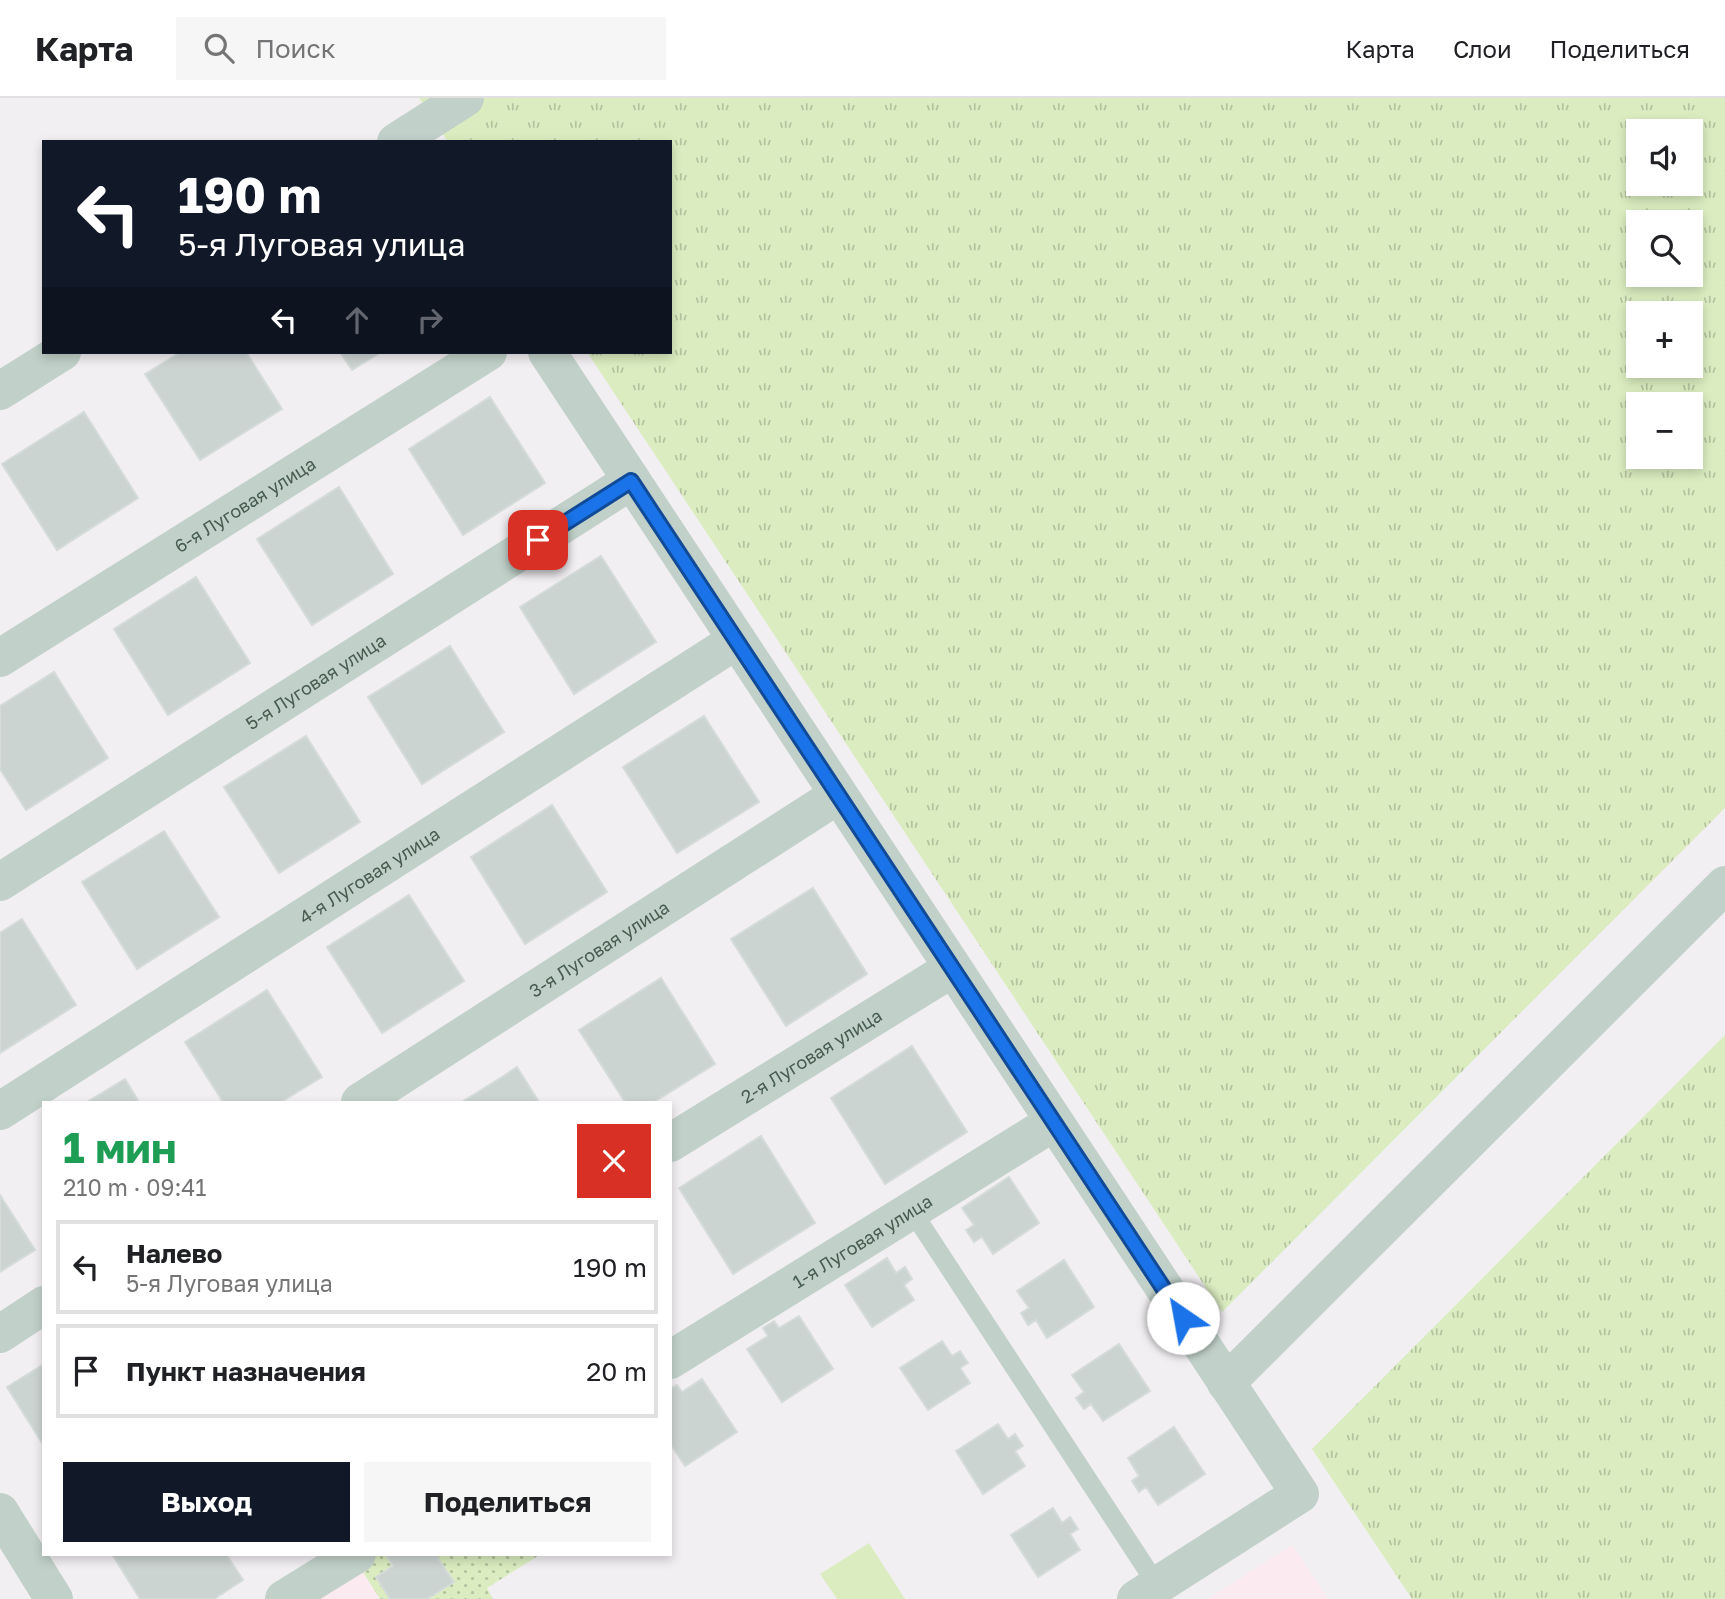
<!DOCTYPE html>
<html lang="ru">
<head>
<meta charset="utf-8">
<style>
	body { margin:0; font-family:"Golos Text",sans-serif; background:#f6f6f6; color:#202124; height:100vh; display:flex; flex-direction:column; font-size:26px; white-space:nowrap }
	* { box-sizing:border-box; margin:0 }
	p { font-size:23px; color:#757577 }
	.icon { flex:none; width:38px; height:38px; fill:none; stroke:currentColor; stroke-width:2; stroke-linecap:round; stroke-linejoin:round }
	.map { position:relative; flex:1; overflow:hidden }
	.sheet { position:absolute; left:42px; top:1003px; width:630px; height:455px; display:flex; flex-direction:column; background:#fff; border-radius:0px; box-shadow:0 4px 10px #0003 }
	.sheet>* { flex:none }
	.banner { position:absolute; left:42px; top:42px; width:630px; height:214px; border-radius:0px; box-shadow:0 4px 10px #0003; background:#111827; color:#fff; overflow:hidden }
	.controls { position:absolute; left:1626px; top:21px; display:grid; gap:14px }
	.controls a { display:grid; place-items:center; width:77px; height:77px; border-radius:0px; background:#fff; box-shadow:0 4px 10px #0003; font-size:35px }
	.pin { position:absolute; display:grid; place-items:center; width:60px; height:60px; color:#fff; margin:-30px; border-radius:14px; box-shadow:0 4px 10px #0006 }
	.me { position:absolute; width:77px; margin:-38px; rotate:327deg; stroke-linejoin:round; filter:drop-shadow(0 0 5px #0008) }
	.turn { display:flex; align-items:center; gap:24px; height:147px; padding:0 21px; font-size:32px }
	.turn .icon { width:91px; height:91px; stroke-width:2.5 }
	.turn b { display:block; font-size:49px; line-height:60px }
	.lanes { display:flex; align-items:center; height:66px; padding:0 21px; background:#0003; justify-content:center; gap:35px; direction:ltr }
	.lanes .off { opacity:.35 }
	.round { display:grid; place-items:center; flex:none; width:74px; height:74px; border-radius:0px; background:#f6f6f6 }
	.summary { display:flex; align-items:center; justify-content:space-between; height:119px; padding:0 21px }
	h1 { font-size:42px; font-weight:700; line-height:52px; color:#1e9e55 }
	.action { display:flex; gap:14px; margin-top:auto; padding:14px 21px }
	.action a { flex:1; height:80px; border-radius:0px; background:#111827; color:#fff; font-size:28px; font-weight:700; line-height:80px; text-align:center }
	.action a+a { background:#f6f6f6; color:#202124 }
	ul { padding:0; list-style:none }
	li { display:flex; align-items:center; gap:21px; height:94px; margin:0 14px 10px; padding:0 7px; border:4px solid #e0e0e0; border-radius:0px }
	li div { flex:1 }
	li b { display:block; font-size:26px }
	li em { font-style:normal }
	header { display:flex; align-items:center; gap:42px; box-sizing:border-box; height:98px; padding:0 35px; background:#fff; border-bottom:2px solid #e0e0e0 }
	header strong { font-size:33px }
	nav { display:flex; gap:38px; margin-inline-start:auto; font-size:24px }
	.search { width:490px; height:63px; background:#f6f6f6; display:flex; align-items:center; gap:18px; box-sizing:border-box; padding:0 24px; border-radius:0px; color:#757577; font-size:26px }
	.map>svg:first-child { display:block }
	.commercial { fill:#fbeaef }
	.grass { fill:url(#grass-tufts); fill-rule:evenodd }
	.garden { fill:url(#garden-dots) }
	.pitch { fill:#dbedc0 }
	.building { fill:#ccd4d2; stroke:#d4dbd9; stroke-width:2 }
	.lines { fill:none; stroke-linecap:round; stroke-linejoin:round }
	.lane { stroke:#c1d1c9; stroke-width:19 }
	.street { stroke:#c1d1c9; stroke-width:38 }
	.route-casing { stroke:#114b97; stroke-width:18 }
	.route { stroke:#1a73e8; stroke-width:12 }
	.labels { text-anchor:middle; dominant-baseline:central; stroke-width:7; stroke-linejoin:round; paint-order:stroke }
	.street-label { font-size:18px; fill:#485c52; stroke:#fff }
</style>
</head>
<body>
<header>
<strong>Карта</strong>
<div class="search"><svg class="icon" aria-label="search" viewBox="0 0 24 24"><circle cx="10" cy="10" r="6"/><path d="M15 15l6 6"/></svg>Поиск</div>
<nav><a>Карта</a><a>Слои</a><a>Поделиться</a></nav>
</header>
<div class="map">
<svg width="1725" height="1501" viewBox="0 0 1725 1501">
	<defs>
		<pattern id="grass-tufts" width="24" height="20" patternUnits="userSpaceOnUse" patternTransform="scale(1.75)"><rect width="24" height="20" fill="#dbedc0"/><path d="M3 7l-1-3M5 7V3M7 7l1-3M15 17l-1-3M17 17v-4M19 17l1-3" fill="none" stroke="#b4c39f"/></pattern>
		<pattern id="garden-dots" width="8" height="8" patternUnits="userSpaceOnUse" patternTransform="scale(1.75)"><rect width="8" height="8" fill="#dbedc0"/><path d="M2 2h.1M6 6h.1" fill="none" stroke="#b4c39f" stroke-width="1.8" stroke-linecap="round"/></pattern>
	</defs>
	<rect width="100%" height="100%" fill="#f2eff2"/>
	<path class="commercial" d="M1292,1447L1328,1501H1208Z
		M359,1468L380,1501H306Z"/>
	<path class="grass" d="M419,0H1725V710L1222,1214L587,254H670V44H448ZM1638,33H1690V86H1638ZM1638,124H1690V177H1638ZM1638,215H1690V268H1638ZM1638,306H1690V359H1638Z
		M1725,937V1501H1412L1312,1351Z"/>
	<path class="garden" d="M378,1456H541L487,1490L493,1501H380L359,1468Z"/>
	<path class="pitch" d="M869,1445L905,1501H837L820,1476Z"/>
	<path class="building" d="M181,254H246L282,311L200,362L145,276Z
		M340,254H381L352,272Z
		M490,299L545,385L463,437L409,351Z
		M84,314L138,400L57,452L2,366Z
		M339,389L393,476L312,527L257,441Z
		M601,458L656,544L574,596L520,509Z
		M196,479L250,565L168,617L114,531Z
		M450,548L504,634L422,686L368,599Z
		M54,574L108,660L26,712L0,671V608Z
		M704,618L759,704L677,755L623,669Z
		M306,638L360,724L279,775L224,689Z
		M552,707L607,794L525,846L471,759Z
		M164,733L219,819L137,871L82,784Z
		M813,790L867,876L786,928L731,841Z
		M409,797L464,883L382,935L327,849Z
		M22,821L76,907L0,955V835Z
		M661,880L715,966L654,1004H625L579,932Z
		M267,892L322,979L281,1004H223L185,944Z
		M912,948L967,1034L885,1086L831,1000Z
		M517,969L539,1004H462L502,979Z
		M125,981L139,1004H87L110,990Z
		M761,1038L815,1125L733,1176L679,1090Z
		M1009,1079L1039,1125L993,1156L982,1139L974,1144L966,1132L974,1127L962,1110Z
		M0,1097L35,1152L0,1174Z
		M887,1160L896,1175L905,1169L912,1181L904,1187L914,1202L872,1229L845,1187Z
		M1064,1162L1094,1209L1047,1240L1036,1222L1028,1227L1021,1215L1029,1210L1017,1193Z
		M799,1218L833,1271L782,1304L747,1251L768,1238L763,1230L774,1223L779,1230Z
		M942,1243L952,1258L960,1253L968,1265L960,1270L970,1285L928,1312L900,1270Z
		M1119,1246L1150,1293L1103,1323L1091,1306L1084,1311L1076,1300L1084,1294L1072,1277Z
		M44,1266V1348L7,1289Z
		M702,1281L737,1334L685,1368L670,1345V1291L677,1287L682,1294Z
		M998,1326L1008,1341L1015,1336L1023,1348L1015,1353L1025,1368L983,1396L956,1353Z
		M1174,1329L1205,1376L1158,1407L1146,1389L1139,1394L1132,1383L1139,1378L1128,1360Z
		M1053,1410L1062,1425L1070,1419L1078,1431L1070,1436L1080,1452L1038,1479L1011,1437Z
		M112,1456H226L243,1482L214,1501H140Z
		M391,1456H435L454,1484L427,1501H390L376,1479L393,1468L387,1458Z"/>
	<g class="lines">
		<path class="lane" d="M912,1113L1157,1487"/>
		<g class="street">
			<path d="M396,44L465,0"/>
			<path d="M547,254L1300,1396L1136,1501"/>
			<path d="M0,293L62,254"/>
			<path id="s1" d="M0,560L488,254"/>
			<path id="s2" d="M0,784L631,383"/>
			<path id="s3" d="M360,1004L838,697"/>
			<path id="s4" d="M0,1013L737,542"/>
			<path id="s5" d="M670,1045L953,870"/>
			<path d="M0,1236L44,1207"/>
			<path id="s6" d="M670,1262L1054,1024"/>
			<path d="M1226,1285L1725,787"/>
			<path d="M0,1414L54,1501"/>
			<path d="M284,1501L357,1456"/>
		</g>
	</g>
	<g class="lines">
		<g class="route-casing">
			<path id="route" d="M538,442L631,383L1183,1220"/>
		</g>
		<use href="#route" class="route"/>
	</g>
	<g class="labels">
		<g class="street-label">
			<text stroke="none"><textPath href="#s1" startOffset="289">6-я Луговая улица</textPath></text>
			<text stroke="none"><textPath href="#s2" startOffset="374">5-я Луговая улица</textPath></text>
			<text stroke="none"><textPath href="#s4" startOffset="438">4-я Луговая улица</textPath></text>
			<text stroke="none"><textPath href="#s3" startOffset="284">3-я Луговая улица</textPath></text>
			<text stroke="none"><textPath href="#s5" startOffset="166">2-я Луговая улица</textPath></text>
			<text stroke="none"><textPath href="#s6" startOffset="226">1-я Луговая улица</textPath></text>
		</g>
	</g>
</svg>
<div class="controls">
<a><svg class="icon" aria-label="sound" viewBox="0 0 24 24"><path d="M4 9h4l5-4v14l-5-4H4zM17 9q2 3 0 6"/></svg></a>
<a><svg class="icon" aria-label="search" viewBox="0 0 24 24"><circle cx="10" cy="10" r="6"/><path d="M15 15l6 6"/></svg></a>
<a>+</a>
<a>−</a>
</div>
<div class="pin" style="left:538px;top:442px;background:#d93025"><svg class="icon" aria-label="arrive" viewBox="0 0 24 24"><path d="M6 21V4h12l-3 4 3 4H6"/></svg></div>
<svg class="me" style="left:1183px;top:1220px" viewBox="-20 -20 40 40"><circle r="19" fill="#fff"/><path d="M0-13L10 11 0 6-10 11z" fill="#1a73e8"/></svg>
<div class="banner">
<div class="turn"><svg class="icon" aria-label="left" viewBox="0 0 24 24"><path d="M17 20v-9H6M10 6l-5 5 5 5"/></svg><div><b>190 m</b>5-я Луговая улица</div></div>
<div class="lanes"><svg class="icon" aria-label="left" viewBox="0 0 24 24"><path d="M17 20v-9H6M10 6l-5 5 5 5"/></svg><svg class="icon off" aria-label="ahead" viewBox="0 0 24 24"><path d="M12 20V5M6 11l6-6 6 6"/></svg><svg class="icon off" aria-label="right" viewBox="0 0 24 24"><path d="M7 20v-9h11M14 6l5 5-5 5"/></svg></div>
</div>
<section class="sheet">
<div class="summary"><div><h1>1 мин</h1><p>210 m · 09:41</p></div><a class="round" style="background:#d93025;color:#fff"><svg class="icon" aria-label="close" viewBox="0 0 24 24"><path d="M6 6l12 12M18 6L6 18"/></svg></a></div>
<ul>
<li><svg class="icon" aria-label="left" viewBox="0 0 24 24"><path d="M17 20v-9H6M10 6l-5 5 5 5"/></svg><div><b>Налево</b><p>5-я Луговая улица</p></div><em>190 m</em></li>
<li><svg class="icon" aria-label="arrive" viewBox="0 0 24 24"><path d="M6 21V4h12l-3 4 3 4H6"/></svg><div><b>Пункт назначения</b></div><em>20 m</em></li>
</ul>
<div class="action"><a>Выход</a><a>Поделиться</a></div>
</section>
</div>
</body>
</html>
